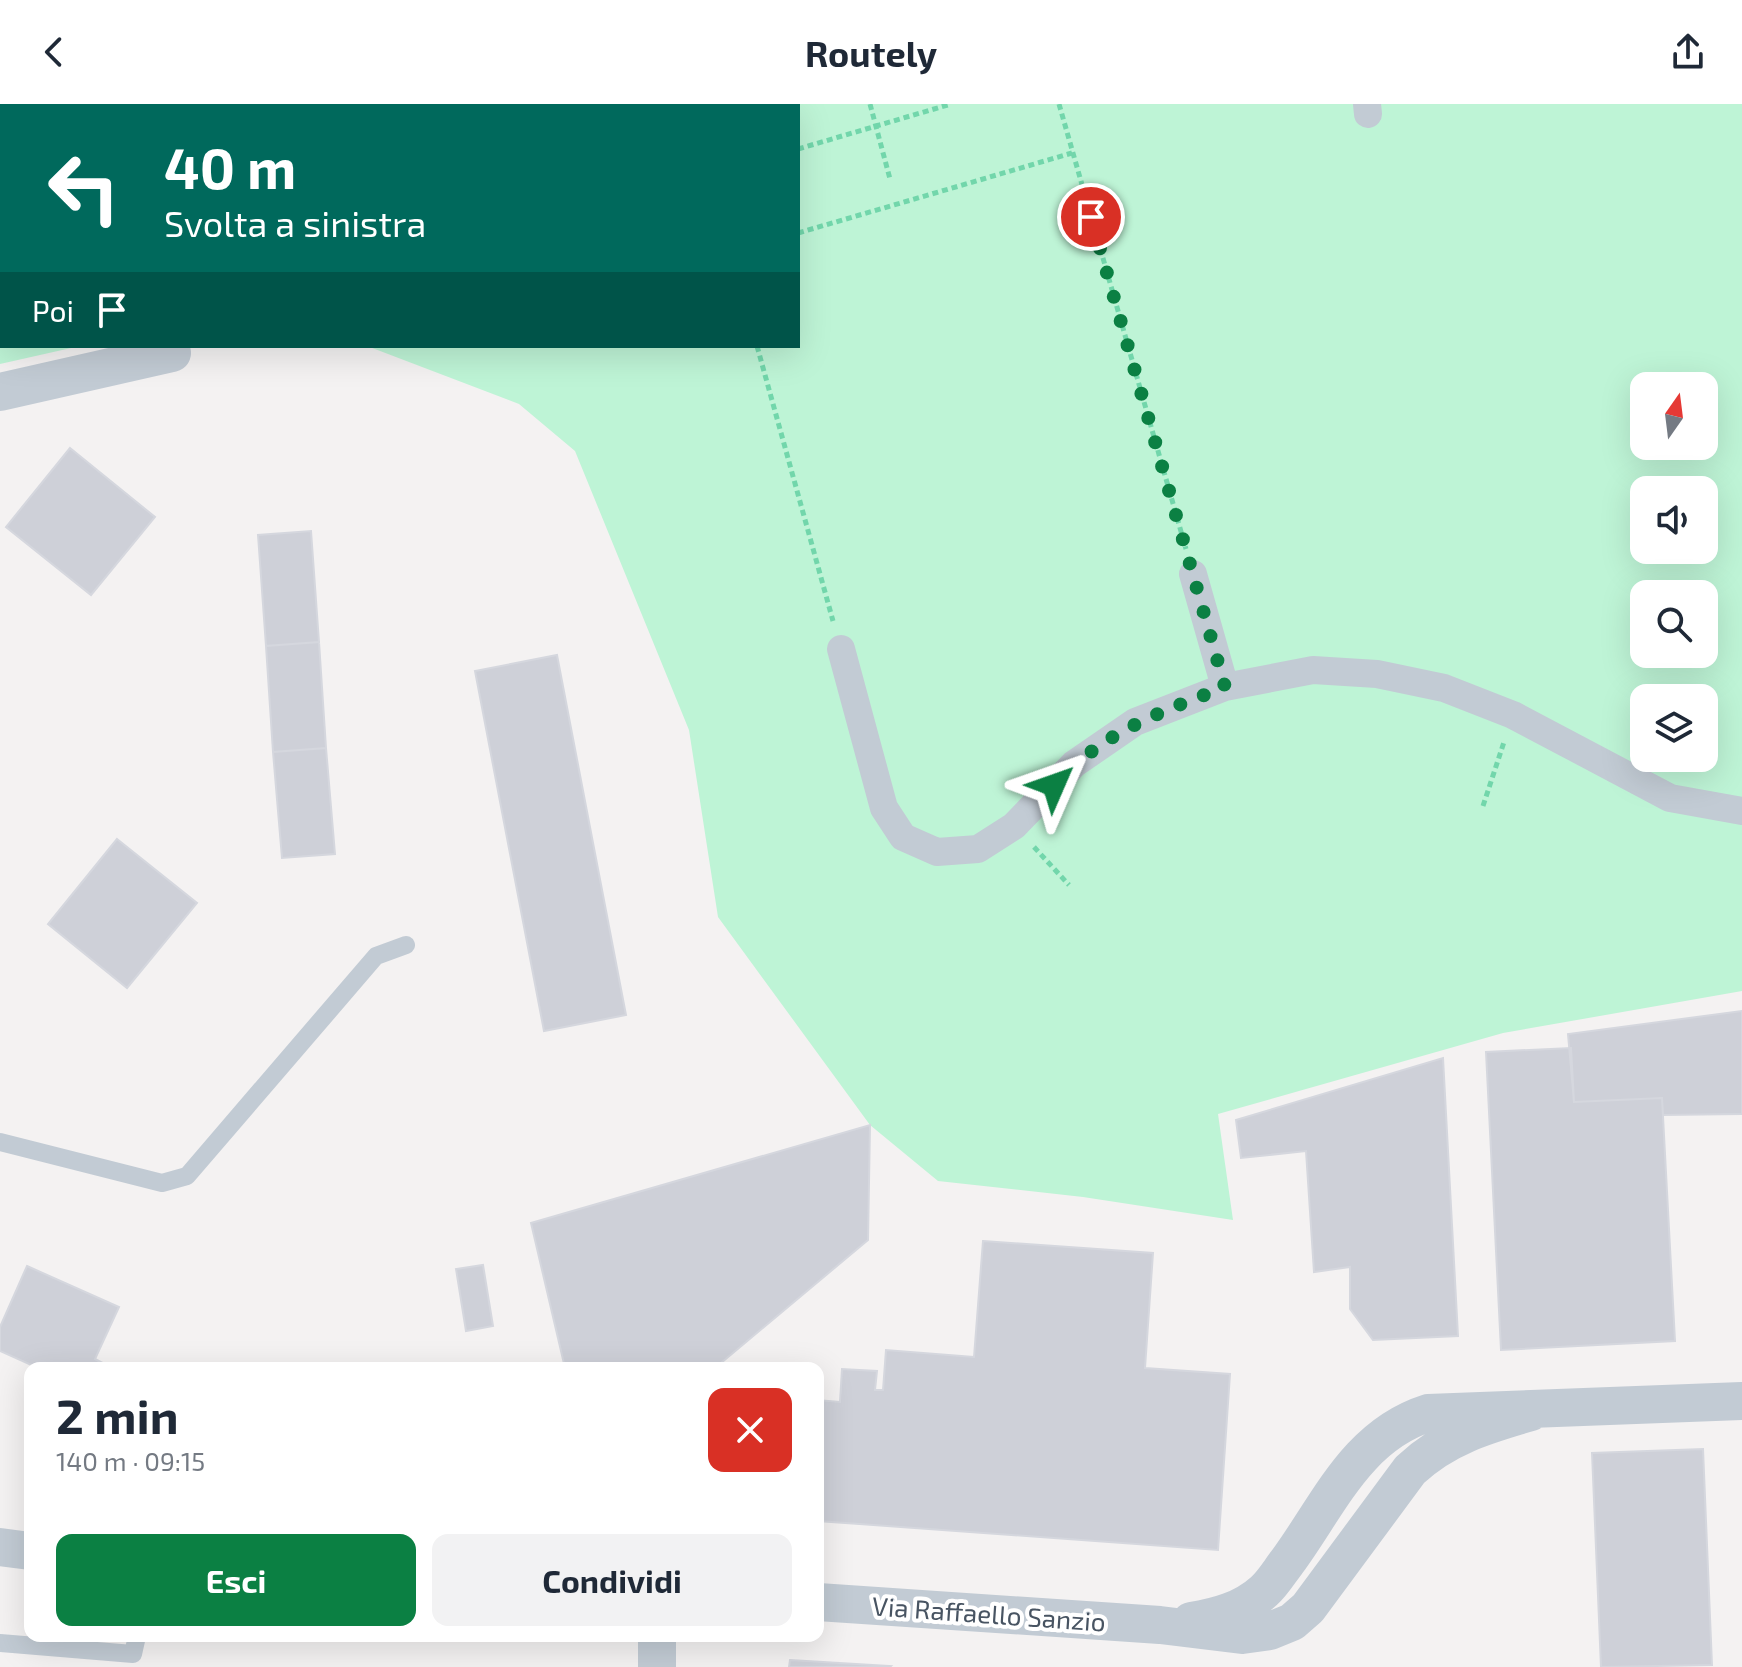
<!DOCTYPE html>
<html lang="it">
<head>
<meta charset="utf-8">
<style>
	body { margin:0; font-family:"Exo 2",sans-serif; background:#f2f2f3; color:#1f2937; height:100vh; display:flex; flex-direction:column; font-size:30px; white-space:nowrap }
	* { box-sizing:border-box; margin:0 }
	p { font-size:26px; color:#747a83 }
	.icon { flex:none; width:44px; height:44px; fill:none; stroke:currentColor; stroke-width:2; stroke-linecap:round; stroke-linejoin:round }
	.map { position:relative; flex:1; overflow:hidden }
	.drawer { position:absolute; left:24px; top:1258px; width:800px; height:280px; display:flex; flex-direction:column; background:#fff; border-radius:16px; box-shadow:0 8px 32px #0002 }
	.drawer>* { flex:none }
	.banner { position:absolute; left:0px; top:0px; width:800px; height:244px; box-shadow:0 8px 32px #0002; background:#00695c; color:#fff; overflow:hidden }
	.needle { width:52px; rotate:14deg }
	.tools { position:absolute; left:1630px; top:268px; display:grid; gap:16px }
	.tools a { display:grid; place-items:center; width:88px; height:88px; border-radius:16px; background:#fff; box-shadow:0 8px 32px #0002; font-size:40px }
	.pin { position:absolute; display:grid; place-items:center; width:68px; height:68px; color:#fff; margin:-34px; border:4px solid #fff; border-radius:50%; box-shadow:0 2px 8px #0007 }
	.me { position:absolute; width:88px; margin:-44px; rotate:47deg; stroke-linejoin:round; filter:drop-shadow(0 0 6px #0008) }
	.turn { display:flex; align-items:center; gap:28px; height:168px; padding:0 32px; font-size:36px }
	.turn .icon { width:104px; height:104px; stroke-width:2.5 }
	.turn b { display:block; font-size:56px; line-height:68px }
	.then { display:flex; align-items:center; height:76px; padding:0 32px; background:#0003; gap:16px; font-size:30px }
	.round { display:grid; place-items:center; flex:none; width:84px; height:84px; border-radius:16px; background:#f2f2f3 }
	.head { display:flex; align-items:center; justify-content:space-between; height:136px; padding:0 32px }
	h1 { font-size:48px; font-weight:700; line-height:60px }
	.action { display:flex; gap:16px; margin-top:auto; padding:16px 32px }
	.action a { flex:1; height:92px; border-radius:16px; background:#0b8043; color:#fff; font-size:32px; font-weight:700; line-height:92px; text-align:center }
	.action a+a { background:#f2f2f3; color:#1f2937 }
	header { display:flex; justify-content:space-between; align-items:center; height:104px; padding:0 32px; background:#fff; font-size:36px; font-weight:700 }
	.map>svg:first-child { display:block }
	.green { fill:#bef4d6; fill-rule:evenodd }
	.building { fill:#ced0d8; stroke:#d5d7de; stroke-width:2 }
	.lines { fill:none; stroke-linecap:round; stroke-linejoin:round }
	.path { stroke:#72d6ab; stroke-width:5; stroke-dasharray:6 4; stroke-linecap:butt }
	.service { stroke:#c2cbd4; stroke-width:18 }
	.pedestrian { stroke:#c2cbd4; stroke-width:28 }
	.minor { stroke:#c2cbd4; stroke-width:38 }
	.route { stroke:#0b8043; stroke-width:14; stroke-dasharray:0 25.2 }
	.labels { text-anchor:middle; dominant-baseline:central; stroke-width:8; stroke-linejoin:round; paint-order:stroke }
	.street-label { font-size:26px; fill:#485462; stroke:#fff }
</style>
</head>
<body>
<header><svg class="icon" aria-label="back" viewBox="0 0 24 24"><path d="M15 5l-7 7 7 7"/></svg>Routely<svg class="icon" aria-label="share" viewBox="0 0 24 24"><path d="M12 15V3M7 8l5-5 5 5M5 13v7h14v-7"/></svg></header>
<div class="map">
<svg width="1742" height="1563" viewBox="0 0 1742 1563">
	<rect width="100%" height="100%" fill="#f4f2f2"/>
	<path class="green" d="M0,0H1742V887L1503,929L1218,1010L1233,1116L1083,1093L938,1077L870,1021L718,813L689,626L575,347L519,300L367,242H798V2H2V242H80L0,260ZM1644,282H1704V342H1644ZM1644,386H1704V446H1644ZM1644,490H1704V550H1644ZM1644,594H1704V654H1644Z"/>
	<path class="building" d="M70,344L155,413L91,491L6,423Z
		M311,427L319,538L266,542L258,431Z
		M319,538L326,644L273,648L266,542Z
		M557,551L626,911L544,927L475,567Z
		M326,644L335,750L282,754L273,648Z
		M117,735L197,799L127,884L48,820Z
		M1742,907V1010L1663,1011L1662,994L1574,998L1568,930Z
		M1571,944L1574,998L1662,994L1675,1237L1501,1246L1486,948Z
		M1443,954L1458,1232L1373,1236L1350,1205V1163L1314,1168L1306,1047L1241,1054L1236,1016Z
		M870,1021L868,1136L715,1264H565L531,1119Z
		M983,1137L1153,1149L1145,1264L1230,1270L1218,1446L818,1417V1296L840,1298L842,1265L877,1267L875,1286H883L886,1246L974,1253Z
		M483,1161L493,1222L466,1227L456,1165Z
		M27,1162L119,1203L95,1255L112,1264H38L0,1247V1223Z
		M1703,1345L1712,1561L1601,1563L1592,1349Z
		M790,1556L891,1562L890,1563H789Z"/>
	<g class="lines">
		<path class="path" d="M386,0L390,2
			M690,0L691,2
			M870,0L890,75
			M1059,0L1186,445
			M268,2L280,0
			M0,8L2,16
			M0,33H2
			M798,45L951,0
			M798,129L1072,49
			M757,242L833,517
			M1483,702L1504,638
			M1034,743L1069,781"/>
		<path class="service" d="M0,132L2,131
			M0,1038L162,1079L187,1072L376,852L406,841
			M0,1539L133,1550L137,1532"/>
		<path class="pedestrian" d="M1367,0L1368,10
			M1193,470L1225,583
			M841,545L884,704L903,733L937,748L978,745L1014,722L1074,660L1135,618L1225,583L1313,566L1377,570L1444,584L1513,611L1670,694L1742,707"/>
		<path class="minor" d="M0,288L172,249
			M0,1443L30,1447
			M818,1498L1160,1521L1242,1531L1270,1527L1292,1518L1308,1504L1410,1366C1445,1333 1486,1321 1531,1308
			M1191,1517C1217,1513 1243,1506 1264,1487C1273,1479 1280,1467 1287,1458C1329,1401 1356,1332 1428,1309L1742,1297
			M657,1532V1563"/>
	</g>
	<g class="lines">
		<path class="route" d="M1054,681C1105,627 1158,609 1225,583L1091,113"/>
	</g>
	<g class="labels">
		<g class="street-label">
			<text transform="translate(989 1509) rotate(4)">Via Raffaello Sanzio</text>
		</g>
	</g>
</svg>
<div class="tools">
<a><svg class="needle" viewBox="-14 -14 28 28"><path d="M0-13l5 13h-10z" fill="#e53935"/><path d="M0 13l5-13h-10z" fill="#747a83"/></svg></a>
<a><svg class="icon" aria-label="sound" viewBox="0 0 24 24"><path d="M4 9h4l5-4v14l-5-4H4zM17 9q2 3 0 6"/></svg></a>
<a><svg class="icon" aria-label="search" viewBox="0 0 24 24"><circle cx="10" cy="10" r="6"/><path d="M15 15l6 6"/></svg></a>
<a><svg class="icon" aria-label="layers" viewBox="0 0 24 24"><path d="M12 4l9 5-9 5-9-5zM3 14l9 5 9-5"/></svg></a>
</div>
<div class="pin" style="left:1091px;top:113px;background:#d93025"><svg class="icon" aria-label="arrive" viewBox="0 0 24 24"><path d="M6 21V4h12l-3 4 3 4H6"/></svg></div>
<svg class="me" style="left:1054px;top:681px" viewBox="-20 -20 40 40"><path d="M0-17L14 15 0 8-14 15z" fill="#0b8043" stroke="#fff" stroke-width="4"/></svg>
<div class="banner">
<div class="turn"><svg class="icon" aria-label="left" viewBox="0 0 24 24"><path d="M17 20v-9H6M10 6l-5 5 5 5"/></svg><div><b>40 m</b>Svolta a sinistra</div></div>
<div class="then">Poi<svg class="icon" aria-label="arrive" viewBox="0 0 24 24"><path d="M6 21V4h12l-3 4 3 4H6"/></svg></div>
</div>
<section class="drawer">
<div class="head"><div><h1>2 min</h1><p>140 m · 09:15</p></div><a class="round" style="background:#d93025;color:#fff"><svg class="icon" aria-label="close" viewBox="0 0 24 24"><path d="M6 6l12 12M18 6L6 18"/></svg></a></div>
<div class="action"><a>Esci</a><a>Condividi</a></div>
</section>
</div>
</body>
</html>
